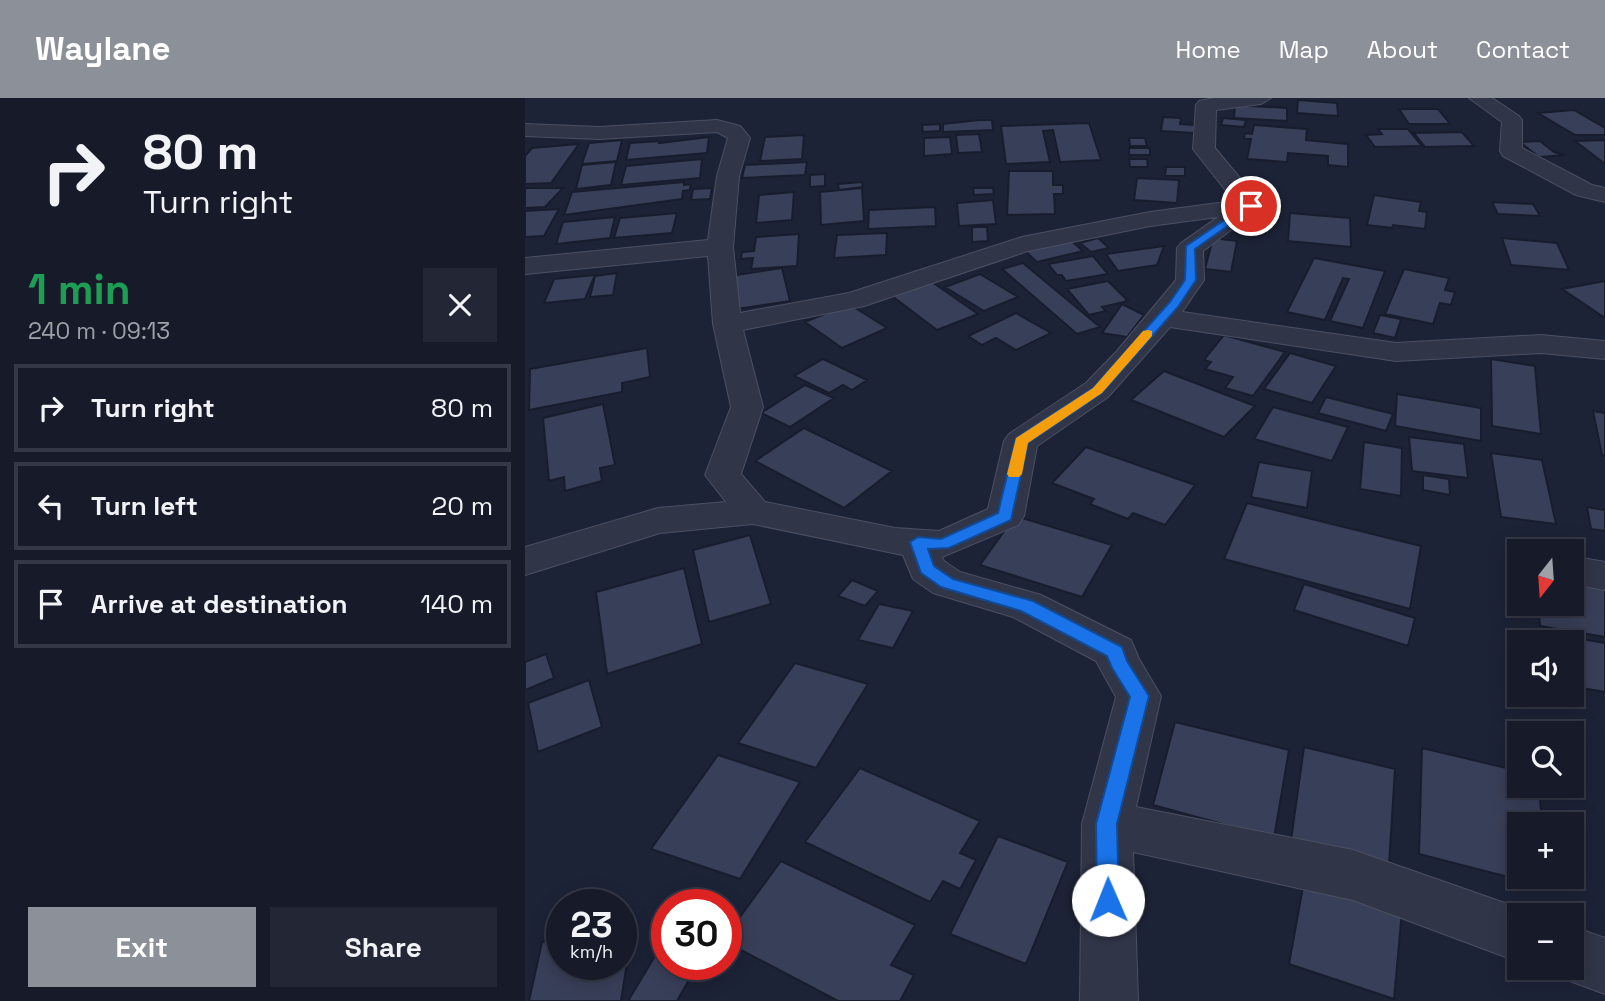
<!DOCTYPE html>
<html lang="en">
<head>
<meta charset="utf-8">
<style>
	body { margin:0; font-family:"Space Grotesk",sans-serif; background:#232735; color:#f1f3f6; height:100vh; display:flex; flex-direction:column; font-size:26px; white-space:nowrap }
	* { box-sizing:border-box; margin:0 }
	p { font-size:23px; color:#9ea1a8 }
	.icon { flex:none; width:38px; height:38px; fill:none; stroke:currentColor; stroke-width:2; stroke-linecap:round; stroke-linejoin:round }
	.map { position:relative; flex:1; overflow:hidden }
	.details { display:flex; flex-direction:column; background:#161a29; width:525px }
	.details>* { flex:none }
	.guide { background:#161a29; color:#f1f3f6; overflow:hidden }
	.needle { width:46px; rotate:197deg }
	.fabs { position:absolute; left:982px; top:441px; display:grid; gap:14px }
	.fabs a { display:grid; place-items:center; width:77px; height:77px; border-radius:0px; background:#161a29; box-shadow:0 4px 18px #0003,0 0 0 2px #353846; font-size:35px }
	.speed { position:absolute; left:21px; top:791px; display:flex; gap:14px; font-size:35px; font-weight:700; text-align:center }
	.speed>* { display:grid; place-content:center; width:91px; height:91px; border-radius:50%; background:#161a29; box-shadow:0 4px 18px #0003,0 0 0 2px #353846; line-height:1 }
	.speed small { font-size:18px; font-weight:400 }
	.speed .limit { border:10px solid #d22; background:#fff; color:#111 }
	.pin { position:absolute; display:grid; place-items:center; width:60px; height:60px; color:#fff; margin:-30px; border:4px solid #fff; border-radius:50%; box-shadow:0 2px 7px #0007 }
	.me { position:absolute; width:77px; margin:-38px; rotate:359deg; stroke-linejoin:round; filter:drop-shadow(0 0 5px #0008) }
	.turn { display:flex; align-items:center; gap:24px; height:147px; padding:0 28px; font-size:32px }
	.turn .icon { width:91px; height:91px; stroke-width:2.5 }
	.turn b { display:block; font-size:49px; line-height:60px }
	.round { display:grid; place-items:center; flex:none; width:74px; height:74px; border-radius:0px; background:#232735 }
	.summary { display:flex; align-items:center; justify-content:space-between; height:119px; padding:0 28px }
	h1 { font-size:42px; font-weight:800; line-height:52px; color:#1e9e55 }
	.action { display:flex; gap:14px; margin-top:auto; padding:14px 28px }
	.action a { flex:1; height:80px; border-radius:0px; background:#8c9099; color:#fff; font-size:28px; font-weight:800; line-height:80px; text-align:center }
	.action a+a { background:#232735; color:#f1f3f6 }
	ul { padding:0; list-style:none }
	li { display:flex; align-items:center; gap:21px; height:88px; margin:0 14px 10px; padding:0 14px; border:4px solid #353846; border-radius:0px }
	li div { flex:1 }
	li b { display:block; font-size:26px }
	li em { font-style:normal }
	header { display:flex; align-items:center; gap:42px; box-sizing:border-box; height:98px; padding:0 35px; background:#8c9099; color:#fff }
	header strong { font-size:33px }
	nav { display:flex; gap:38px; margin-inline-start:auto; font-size:24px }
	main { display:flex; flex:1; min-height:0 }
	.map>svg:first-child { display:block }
	.building { fill:#383f58; stroke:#181d2e; stroke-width:2 }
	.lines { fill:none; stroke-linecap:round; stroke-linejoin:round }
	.minor-casing { stroke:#4b5063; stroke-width:2 }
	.minor { fill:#303548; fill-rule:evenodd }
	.route { fill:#1a73e8; stroke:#114b97; stroke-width:2 }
	.slow { fill:#f59e0b }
</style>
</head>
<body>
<header>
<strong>Waylane</strong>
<nav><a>Home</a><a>Map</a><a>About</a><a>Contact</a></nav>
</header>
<main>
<section class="details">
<div class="guide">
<div class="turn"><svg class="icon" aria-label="right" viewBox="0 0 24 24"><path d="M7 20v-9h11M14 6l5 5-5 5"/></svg><div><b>80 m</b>Turn right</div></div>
</div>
<div class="summary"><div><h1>1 min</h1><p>240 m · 09:13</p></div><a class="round"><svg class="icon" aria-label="close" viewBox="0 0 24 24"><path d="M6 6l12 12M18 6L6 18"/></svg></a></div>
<ul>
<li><svg class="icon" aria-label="right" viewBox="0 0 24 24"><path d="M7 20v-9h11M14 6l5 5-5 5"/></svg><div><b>Turn right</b></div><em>80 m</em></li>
<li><svg class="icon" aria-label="left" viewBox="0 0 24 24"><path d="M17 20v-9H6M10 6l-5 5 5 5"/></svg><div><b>Turn left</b></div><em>20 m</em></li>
<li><svg class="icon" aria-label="arrive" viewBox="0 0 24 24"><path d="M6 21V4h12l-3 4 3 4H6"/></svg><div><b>Arrive at destination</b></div><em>140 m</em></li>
</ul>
<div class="action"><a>Exit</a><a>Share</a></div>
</section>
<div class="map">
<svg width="1080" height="903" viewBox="0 0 1080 903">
	<rect width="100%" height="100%" fill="#1d2337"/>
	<path class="building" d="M773,2L812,5L813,18L772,15Z
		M710,7L762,10V23L709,20Z
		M874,11H913L925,26H884Z
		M1049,12L1080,30V37H1050L1013,15Z
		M638,19L656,20L655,26L670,27L669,35L636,33Z
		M698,20L721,22L719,29L696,27Z
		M454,22H467L468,32L418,34V26Z
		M564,25L576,62L535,64L528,32L518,33L525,64L481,66L476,28Z
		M415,26V33L398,34L397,27Z
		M729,27L782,31L781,42L823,46V69L803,67V58L763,55L762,64L722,61L726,41H719L720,35L727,36Z
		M853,31H883L897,48L850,49L841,37L857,36Z
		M937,34L949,48L900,49L889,35Z
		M454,36L457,54L433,55L431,37Z
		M279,37L277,61L235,63L240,39Z
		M184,39L182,55L101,62L105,45L134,43V45Z
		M425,39L427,56L399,58V40Z
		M604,40H620L622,48H605Z
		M97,42L92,63L57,66L64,45Z
		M1080,42V66L1050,43Z
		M1015,43L1029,54L1040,57L1014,59L995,44Z
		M54,46L26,85L0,86V58L7,50Z
		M604,50H625V57H604Z
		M177,61L175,80L96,87L101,68Z
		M604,61H622L623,69H605Z
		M91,64L86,87L51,91L57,67Z
		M282,64L280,77L217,80L220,67Z
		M641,69H660V78H640Z
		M484,73H528V87H538V96H529L530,116L482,117Z
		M300,76V88L285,89V77Z
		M612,80L654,82L652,105L609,102Z
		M159,84V87L166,86L165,92L158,93L157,101L39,117L47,94Z
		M337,84L338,89L314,92L313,86Z
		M0,90H38L20,109L0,110Z
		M187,90L185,101L166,102L168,91Z
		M337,90L339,123L296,127L295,94Z
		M448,90H468L469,96L449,97Z
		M269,94L267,122L231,125L234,97Z
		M849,97L896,104L894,113L902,114L900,131L868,127L867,130L842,127Z
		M468,102L471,126L434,128L432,105Z
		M967,104L1008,106L1015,118L973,116Z
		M410,109L411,128L343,131L344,112Z
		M34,111L19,138L0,139V113Z
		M152,115L147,135L89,140L95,120Z
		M765,115L825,120L826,149L763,143Z
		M90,119L85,140L31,146L38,124Z
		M447,129H462L463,143L447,144Z
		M362,135L361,157L309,160L312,137Z
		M274,136L272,168L226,171L228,160L216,161L217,154L229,153L231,139Z
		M543,140L558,153L512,164L498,151Z
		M573,140L584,150L566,154L555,145Z
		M688,140L712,143L706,174L680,171Z
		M977,140L1032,145L1044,172L986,167Z
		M639,148L632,167L593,173L581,156Z
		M568,158L583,176L541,183L537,177H532L523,166Z
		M789,160L860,173L838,230L805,223L824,181L818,180L800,222L762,214Z
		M498,165L575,229L552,236L477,171Z
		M257,170L265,203L212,211L205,178Z
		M879,171L924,180L920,192L930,194L926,207L915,205L908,226L860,216Z
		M92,175L88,197L65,199L70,178Z
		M455,176L493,199L459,213L420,189Z
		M70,177L60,201L19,205L29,181Z
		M583,183L603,203L577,209L581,213L564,217L542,191Z
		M1080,183V220L1037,191Z
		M407,184L453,216L412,232L367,198Z
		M324,206L362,230L317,250L280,224Z
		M597,206L619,217L602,239L577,235Z
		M491,215L526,235L491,252L471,240L457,247L443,238Z
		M855,217L876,221L870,240L848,235Z
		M699,237L760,254L728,298L700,290L708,279L680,271L686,264L679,262Z
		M122,250L125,279L97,285V294L4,312L5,271Z
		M765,255L811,268L787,305L739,291Z
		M298,261L342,282L327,292L318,287L304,295L269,278Z
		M966,261L1010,268L1016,336L967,328Z
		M639,273L730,308L699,339L606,302Z
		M280,287L309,300L265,329L236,315Z
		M872,296L956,310V343L870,328Z
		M801,299L868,316L861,333L793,315Z
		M78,306L90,367L75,370L77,383L40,393L39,379L24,383L18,320Z
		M748,309L823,329L807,363L729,341Z
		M1068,313L1080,315V358L1077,357Z
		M279,330L367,373L319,410L230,363Z
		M884,339L939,346L943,380L887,373Z
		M839,344L877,350L876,398L835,391Z
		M561,349L670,387L640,427L608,415L603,421L565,406L569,401L527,385Z
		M966,355L1017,362L1031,426L976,419Z
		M734,364L787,373L782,410L726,399Z
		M898,377L924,381L925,397L898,392Z
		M722,405L896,448L885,511L699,461Z
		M1062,409L1080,412V433L1066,431Z
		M490,418L587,447L557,499L455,467Z
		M225,437L246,506L184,524L168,452Z
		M159,470L177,546L82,576L71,494Z
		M1046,480L1080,485V539L1015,528L1013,506H1046Z
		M327,482L353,493L340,508L313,498Z
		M779,486L890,520L883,548L769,512Z
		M354,506L388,513L368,550L333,542Z
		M1021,535L1080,545V594L1046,588V544H1022Z
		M21,556L29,580L0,592V564Z
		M270,565L343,586L291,670L213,645Z
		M64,582L77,629L13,654L3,605Z
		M650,624L764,652L749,740L628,707Z
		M779,649L870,671L864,767L766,742Z
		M897,650L994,673V688H1014L1017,726H994V779H1021L1022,789L894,756Z
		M193,657L275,684L215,781L126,751Z
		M335,670L455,723L435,755L451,762L435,791L418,783L405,804L280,744Z
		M473,738L543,764L501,866L425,836Z
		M256,763L390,827L366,867L389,877L375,903H313L201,844V838Z
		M781,772L878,802L869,901L764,866Z
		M109,820L96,903H4L17,844L37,841V866H96V822Z
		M142,838V866H173L152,903H103Z"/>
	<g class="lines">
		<g class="minor-casing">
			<path id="minor" d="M690,0H746L736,6L691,12L690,50L738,108L678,153L679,182L657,214L871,245L1016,237L1080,243V261L1016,255L871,263L645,229L583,299L512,348L499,418L493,427L417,459L419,463L435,474L516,497L606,542L614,561L636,598L611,709L828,752L994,810L1012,817H994V864L828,802L608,754L613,903H555L557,726L591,599L571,563L488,519L408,495L388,481L378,457L228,426L135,435L0,477V449L133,410L201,404L180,377L206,309L188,226L183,158L0,176V160L183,142L192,78L203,40L192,34L74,41L0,38V26L74,29L192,22L215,28L225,40L214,78L208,149L215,215L324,195L497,139L625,114L709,103L668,51L671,7L674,3ZM693,119L656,145L652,150L651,182L592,253L561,285L484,336L479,343L463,411L414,433L370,430L240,404L216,376L238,309L218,232L339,208L503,153L625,128Z
				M944,0H967L994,18L997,22V50L1067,87L1080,90V104L1051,97L978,58L975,53L977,24Z
				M1046,458L1080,464V492L1046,486Z
				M1046,828L1080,840V896L1026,876L1024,870H1046Z"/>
		</g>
		<use href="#minor" class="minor"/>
	</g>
	<path class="route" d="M723,106L731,108L670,151L671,182L653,209L577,295L503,345L486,422L424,450L403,451L409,468L428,481L508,503L597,549L602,563L624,598L592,726L594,802L590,809L583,812L575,809L572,802L571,726L605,599L587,570L582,558L496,513L416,489L396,475L385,444L393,439L416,441L473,415L491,340L568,290L645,204L660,182L661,148Z"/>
	<path class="slow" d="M623,232L627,233V238L577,295L503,345L497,376L494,379H484L482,376L491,340L568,290L618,233Z"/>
</svg>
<div class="fabs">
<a><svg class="needle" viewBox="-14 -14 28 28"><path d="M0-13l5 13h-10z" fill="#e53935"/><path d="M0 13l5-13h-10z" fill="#9ea1a8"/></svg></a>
<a><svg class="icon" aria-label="sound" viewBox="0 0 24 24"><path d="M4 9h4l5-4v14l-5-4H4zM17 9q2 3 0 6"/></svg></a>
<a><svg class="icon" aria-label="search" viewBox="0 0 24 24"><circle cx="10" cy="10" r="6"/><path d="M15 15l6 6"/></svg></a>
<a>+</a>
<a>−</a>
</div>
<div class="speed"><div>23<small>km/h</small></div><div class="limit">30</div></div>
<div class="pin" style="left:726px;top:108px;background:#d93025"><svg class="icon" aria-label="arrive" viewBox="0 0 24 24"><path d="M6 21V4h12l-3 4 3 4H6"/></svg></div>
<svg class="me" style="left:583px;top:802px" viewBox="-20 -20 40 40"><circle r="19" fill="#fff"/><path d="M0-13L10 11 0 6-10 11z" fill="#1a73e8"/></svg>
</div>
</main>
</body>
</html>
